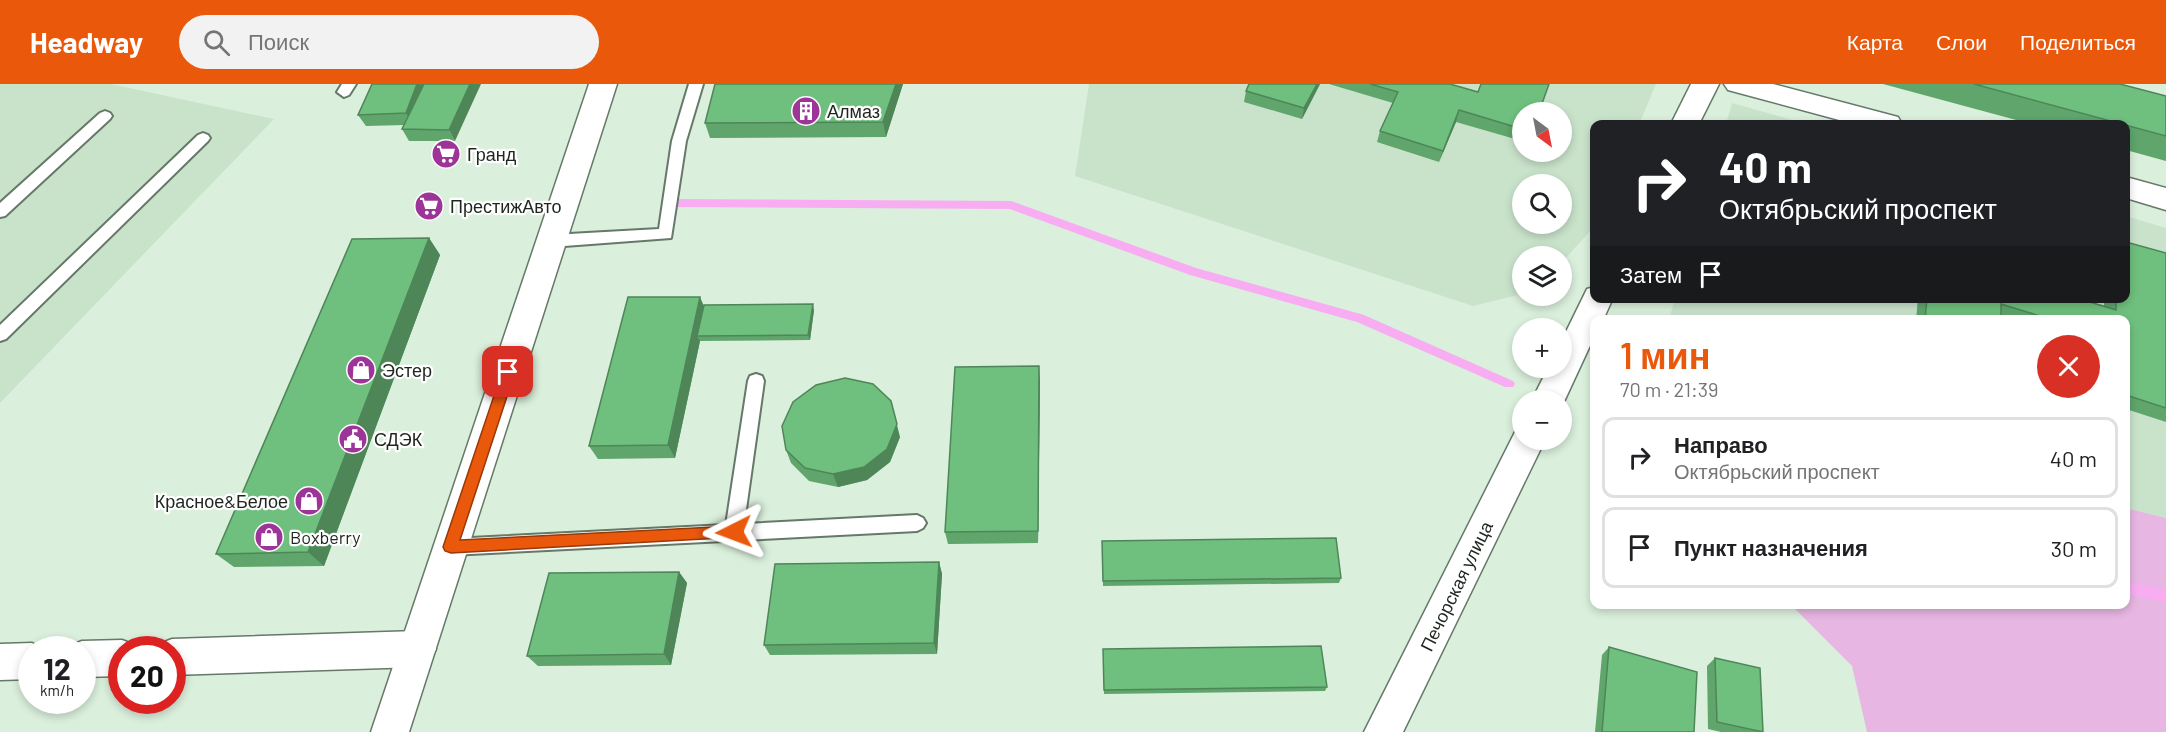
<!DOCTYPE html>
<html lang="ru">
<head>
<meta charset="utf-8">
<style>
	body { margin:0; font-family:Barlow,sans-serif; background:#f2f2f2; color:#202124; height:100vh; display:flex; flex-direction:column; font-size:22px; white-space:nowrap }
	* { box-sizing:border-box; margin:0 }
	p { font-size:20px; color:#757577 }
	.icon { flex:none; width:33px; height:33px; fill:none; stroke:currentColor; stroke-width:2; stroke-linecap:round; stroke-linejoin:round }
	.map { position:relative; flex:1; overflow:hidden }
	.sheet { position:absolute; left:1590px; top:231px; width:540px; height:294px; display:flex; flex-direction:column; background:#fff; border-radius:12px; box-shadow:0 3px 9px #0003 }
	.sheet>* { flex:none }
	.top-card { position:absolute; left:1590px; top:36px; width:540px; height:183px; border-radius:12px; box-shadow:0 3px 9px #0003; background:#202124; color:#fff; overflow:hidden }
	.needle { width:39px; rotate:148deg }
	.controls { position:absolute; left:1512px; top:18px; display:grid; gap:12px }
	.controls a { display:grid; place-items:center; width:60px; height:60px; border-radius:50%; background:#fff; box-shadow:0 3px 9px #0003; font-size:30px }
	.speed { position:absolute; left:18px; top:552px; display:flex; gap:12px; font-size:30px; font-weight:700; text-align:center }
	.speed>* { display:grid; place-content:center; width:78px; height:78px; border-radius:50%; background:#fff; box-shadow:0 3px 9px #0003; line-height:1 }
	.speed small { font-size:15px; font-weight:400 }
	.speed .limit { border:9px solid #d22; background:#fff; color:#111 }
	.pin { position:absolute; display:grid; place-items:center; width:51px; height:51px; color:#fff; margin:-26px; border-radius:12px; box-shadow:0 3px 9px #0006 }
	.me { position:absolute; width:66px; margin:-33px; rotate:267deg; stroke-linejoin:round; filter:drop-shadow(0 0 4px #0008) }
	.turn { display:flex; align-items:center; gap:21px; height:126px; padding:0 30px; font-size:27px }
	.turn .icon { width:78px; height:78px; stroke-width:2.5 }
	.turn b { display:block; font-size:42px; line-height:51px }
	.then { display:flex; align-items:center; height:57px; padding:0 30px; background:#0003; gap:12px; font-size:22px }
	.round { display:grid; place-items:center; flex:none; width:63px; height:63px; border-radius:32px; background:#f2f2f2 }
	.head { display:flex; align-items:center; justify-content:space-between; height:102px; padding:0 30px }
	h1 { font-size:36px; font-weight:600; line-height:45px; color:#ea580c }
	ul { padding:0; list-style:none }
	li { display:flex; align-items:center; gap:18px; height:81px; margin:0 12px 9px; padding:0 18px; border:3px solid #e0e0e0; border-radius:12px }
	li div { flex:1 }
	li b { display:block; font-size:22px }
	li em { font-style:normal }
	header { display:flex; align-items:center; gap:36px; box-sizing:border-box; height:84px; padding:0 30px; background:#ea580c; color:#fff }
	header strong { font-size:28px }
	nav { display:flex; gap:33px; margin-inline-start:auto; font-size:21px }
	.search { width:420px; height:54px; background:#f2f2f2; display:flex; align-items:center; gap:15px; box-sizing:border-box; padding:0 21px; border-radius:33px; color:#757577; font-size:22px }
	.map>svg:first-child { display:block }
	.built { fill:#c9e3cb; fill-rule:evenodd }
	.green { fill:#e7b6e2 }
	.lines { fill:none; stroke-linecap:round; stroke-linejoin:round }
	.stream { fill:#f8adf2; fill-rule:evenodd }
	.service-casing { stroke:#667868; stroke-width:4 }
	.minor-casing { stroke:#667868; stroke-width:3 }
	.tertiary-casing { stroke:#667868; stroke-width:3 }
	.service { fill:#fff; fill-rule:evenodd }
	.minor { fill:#fff; fill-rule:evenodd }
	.tertiary { fill:#fff; fill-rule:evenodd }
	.wall { fill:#5fa56c }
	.shaded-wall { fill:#4e8658 }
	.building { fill:#6fc07e; stroke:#4e8658; stroke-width:1.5 }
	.route { fill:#ea580c; stroke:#983908; stroke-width:1.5 }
	.labels { text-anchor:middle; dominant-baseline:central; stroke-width:4.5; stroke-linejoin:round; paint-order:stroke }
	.poi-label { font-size:18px; fill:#1e261f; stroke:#fff; text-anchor:start }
	.street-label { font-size:18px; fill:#1e261f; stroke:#fff }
</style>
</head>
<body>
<header>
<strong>Headway</strong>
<div class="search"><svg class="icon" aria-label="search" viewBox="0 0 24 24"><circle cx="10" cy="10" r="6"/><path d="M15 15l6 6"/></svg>Поиск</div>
<nav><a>Карта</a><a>Слои</a><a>Поделиться</a></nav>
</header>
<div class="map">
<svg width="2166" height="648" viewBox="0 0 2166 648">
	<rect width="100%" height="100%" fill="#daefdc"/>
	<path class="built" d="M0,0H111L274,35L0,319Z
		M1089,0H1656L1639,40H1594V143L1562,178V172H1522V210L1473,222L1075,92ZM1522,28H1562V68H1522ZM1522,100H1562V140H1522Z
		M1732,19L1807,40H1726Z
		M2126,132L2166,144V434L2126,424V236H1669L1675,214H2126Z"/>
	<path class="green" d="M2126,424L2166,434V648H1867L1852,582L1791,521L2126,520Z"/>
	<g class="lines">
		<path class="stream" d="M670,115L1011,117L1196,184L1364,231L1513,297L1515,300L1513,303H1505L1357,238L1190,191L1010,125L670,123L665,119Z
			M2126,498L2166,506V518L2126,510Z"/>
		<g class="service-casing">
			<path id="service" d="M342,0H356L349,11L344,13L337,8Z
				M689,0H703L686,57L671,154L551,163L546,161L544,157L546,153L551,151L659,145L672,57Z
				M105,27L110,29L112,32L110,35L5,132L0,133V119L100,29Z
				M203,49L208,51L210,54L208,57L6,255L0,257V241L198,51Z
				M756,290L762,292L764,297L744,440L917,431L923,434L926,439L923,444L917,447L451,471L445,469L442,463L445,457L451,455L726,441L748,297L750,292Z"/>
		</g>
		<g class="minor-casing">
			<path id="minor" d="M1691,0H1719L1699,40H1671Z
				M1724,0H1773L1898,33L1902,40H1854L1728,6Z
				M2126,93L2166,104V126L2126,114Z
				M1594,203V214H1613L1603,236H1594V253L1562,322V316H1532L1548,284H1562V256L1587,205Z
				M1522,344V356H1545L1403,648H1364L1516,346Z
				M417,547L430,553L436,565L430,577L417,583L172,591V566H156L159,560L172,555Z
				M122,556L135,561L137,566H122V592L82,593V566H67L69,562L82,557Z
				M32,559L46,566H32V595L0,596V560Z"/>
		</g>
		<g class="tertiary-casing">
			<path id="tertiary" d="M589,0H617L409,648H371Z"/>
		</g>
		<use href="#service" class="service"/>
		<use href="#minor" class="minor"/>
		<use href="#tertiary" class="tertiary"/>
	</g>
	<path class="wall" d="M372,0H424L455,57H409L402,45L405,41L366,42L358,31Z
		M903,0L886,53L710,54L705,39Z
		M1320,0L1302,35L1244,18L1246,7Z
		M1329,0H1450L1522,28V57L1456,38L1439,78L1377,58L1380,47L1393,19Z
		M1883,0H2120L2166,12V77L2126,66V40H2031Z
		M429,154L440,171L324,482L234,483L216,470Z
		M2166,169V338L2126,325V236H2007L2001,234V236H1916L1918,214H2077L2104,223V214H2126Z
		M704,221L814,226L810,256L700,257L675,374L598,375L589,362Z
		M1040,296L1038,459L948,460L945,448Z
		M900,353L890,378L867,396L838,403L809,397L791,379L786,366Z
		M1102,457L1341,494L1339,499L1103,502Z
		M939,478L942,490L937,570L770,571L764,561Z
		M679,488L687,499L671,581L538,582L527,572Z
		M1609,563L1694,648H1595L1602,571Z
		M1103,565L1327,603L1325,607L1104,610Z
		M1715,574L1763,648H1721L1708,645L1707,582Z"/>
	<path class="shaded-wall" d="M417,0H424L426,5L413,41L406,29Z
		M470,0H481L455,57L449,46Z
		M896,0H903L886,53L883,38Z
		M1317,0H1320L1302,35L1304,24Z
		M1459,26L1456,38L1439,78L1443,67Z
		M429,154L440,171L324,482L308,468Z
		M700,213L706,227L697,252L700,257L675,374L668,361Z
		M813,220L814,226L810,256L808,251Z
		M1039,282L1040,296L1038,459V447Z
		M891,317L900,353L890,378L867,396L838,403L833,390Z
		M939,478L942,490L937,570L934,559Z
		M679,488L687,499L671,581L664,570Z"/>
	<path class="building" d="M372,0H417L406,29L358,31Z
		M424,0H470L449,46L402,45Z
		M715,0H896L883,38L705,39Z
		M1249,0H1317L1304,24L1246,7Z
		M1370,0H1450L1478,8L1481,0H1549L1539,28H1522V45L1459,26L1443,67L1380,47L1398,8Z
		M1974,0H2120L2166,12V52Z
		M429,154L308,468L216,470L352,155Z
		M2126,158L2166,169V324L2126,311V236H2053L2001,220V236H1925L1927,214H2077L2116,226V214H2126Z
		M628,213H700L668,361L589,362Z
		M813,220L808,251L697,252L704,221Z
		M1039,282L1038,447L945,448L955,283Z
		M845,294L873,300L891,317L897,340L887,365L864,383L833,390L805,384L786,366L782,342L793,318L816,301Z
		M1336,454L1341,494L1103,497L1102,457Z
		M939,478L934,559L764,561L775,480Z
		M679,488L664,570L527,572L549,489Z
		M1321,562L1327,603L1104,606L1103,565Z
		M1609,563L1697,588L1694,648H1602Z
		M1715,574L1760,584L1763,648L1717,638Z"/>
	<path class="route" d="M508,283L515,288L460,456L734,442L740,444L742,448L740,453L451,469L445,467L443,463L502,288Z"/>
	<defs>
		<g id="building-disc" transform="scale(1.5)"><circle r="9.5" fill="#9d3599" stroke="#fff"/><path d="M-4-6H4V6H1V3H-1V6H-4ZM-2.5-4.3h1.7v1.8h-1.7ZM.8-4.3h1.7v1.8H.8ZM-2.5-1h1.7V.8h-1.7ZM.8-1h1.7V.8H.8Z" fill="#fff"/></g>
		<g id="supermarket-disc" transform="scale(1.5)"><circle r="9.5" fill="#9d3599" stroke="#fff"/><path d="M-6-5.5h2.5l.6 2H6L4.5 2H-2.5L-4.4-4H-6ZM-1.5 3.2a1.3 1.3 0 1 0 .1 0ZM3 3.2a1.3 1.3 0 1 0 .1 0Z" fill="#fff"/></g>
		<g id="shop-disc" transform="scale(1.5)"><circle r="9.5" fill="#9d3599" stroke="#fff"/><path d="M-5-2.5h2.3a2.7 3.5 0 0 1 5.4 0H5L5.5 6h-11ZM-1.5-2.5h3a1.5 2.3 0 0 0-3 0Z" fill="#fff"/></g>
		<g id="civic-disc" transform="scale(1.5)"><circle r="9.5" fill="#9d3599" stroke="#fff"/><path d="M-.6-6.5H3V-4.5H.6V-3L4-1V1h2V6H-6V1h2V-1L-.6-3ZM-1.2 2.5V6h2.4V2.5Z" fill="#fff"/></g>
	</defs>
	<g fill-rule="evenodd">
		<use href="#building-disc" x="806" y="27"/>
		<use href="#supermarket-disc" x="446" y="70"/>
		<use href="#supermarket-disc" x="429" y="122"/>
		<use href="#shop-disc" x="361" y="286"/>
		<use href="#civic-disc" x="353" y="355"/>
		<use href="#shop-disc" x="309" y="417"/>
		<use href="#shop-disc" x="269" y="453"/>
	</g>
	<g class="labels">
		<g class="poi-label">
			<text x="827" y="27">Алмаз</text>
			<text x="467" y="70">Гранд</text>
			<text x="450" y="122">ПрестижАвто</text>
			<text x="382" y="286">Эстер</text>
			<text x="374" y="355">СДЭК</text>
			<text x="288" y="417" text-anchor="end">Красное&amp;Белое</text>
			<text x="290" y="453">Boxberry</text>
		</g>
		<g class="street-label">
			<text transform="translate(1456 502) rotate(-64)">Печорская улица</text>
		</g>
	</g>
</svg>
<div class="controls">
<a><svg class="needle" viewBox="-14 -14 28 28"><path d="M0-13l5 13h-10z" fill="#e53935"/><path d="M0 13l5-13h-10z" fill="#757577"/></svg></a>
<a><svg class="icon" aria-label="search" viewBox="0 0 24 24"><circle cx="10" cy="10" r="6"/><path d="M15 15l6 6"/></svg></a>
<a><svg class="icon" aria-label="layers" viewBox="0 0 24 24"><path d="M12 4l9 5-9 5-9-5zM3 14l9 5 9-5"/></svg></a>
<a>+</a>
<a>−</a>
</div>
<div class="speed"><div>12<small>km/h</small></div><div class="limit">20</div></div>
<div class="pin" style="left:508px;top:288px;background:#d93025"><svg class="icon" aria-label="arrive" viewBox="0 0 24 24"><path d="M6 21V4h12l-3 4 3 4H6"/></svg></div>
<svg class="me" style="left:734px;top:448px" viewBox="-20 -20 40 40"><path d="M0-17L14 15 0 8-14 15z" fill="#ea580c" stroke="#fff" stroke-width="4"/></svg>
<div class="top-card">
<div class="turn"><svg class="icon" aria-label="right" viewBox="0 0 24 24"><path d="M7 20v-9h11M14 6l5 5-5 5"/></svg><div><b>40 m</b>Октябрьский проспект</div></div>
<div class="then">Затем<svg class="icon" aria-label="arrive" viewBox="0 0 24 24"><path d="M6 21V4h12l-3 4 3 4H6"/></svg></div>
</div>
<section class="sheet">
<div class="head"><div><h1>1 мин</h1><p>70 m · 21:39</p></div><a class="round" style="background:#d93025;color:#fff"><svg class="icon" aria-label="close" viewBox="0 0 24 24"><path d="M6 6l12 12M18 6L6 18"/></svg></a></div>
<ul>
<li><svg class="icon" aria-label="right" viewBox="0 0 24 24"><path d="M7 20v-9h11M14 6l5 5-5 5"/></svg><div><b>Направо</b><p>Октябрьский проспект</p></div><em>40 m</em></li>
<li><svg class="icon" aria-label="arrive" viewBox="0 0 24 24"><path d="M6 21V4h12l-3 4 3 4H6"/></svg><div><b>Пункт назначения</b></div><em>30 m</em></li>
</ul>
</section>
</div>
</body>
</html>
